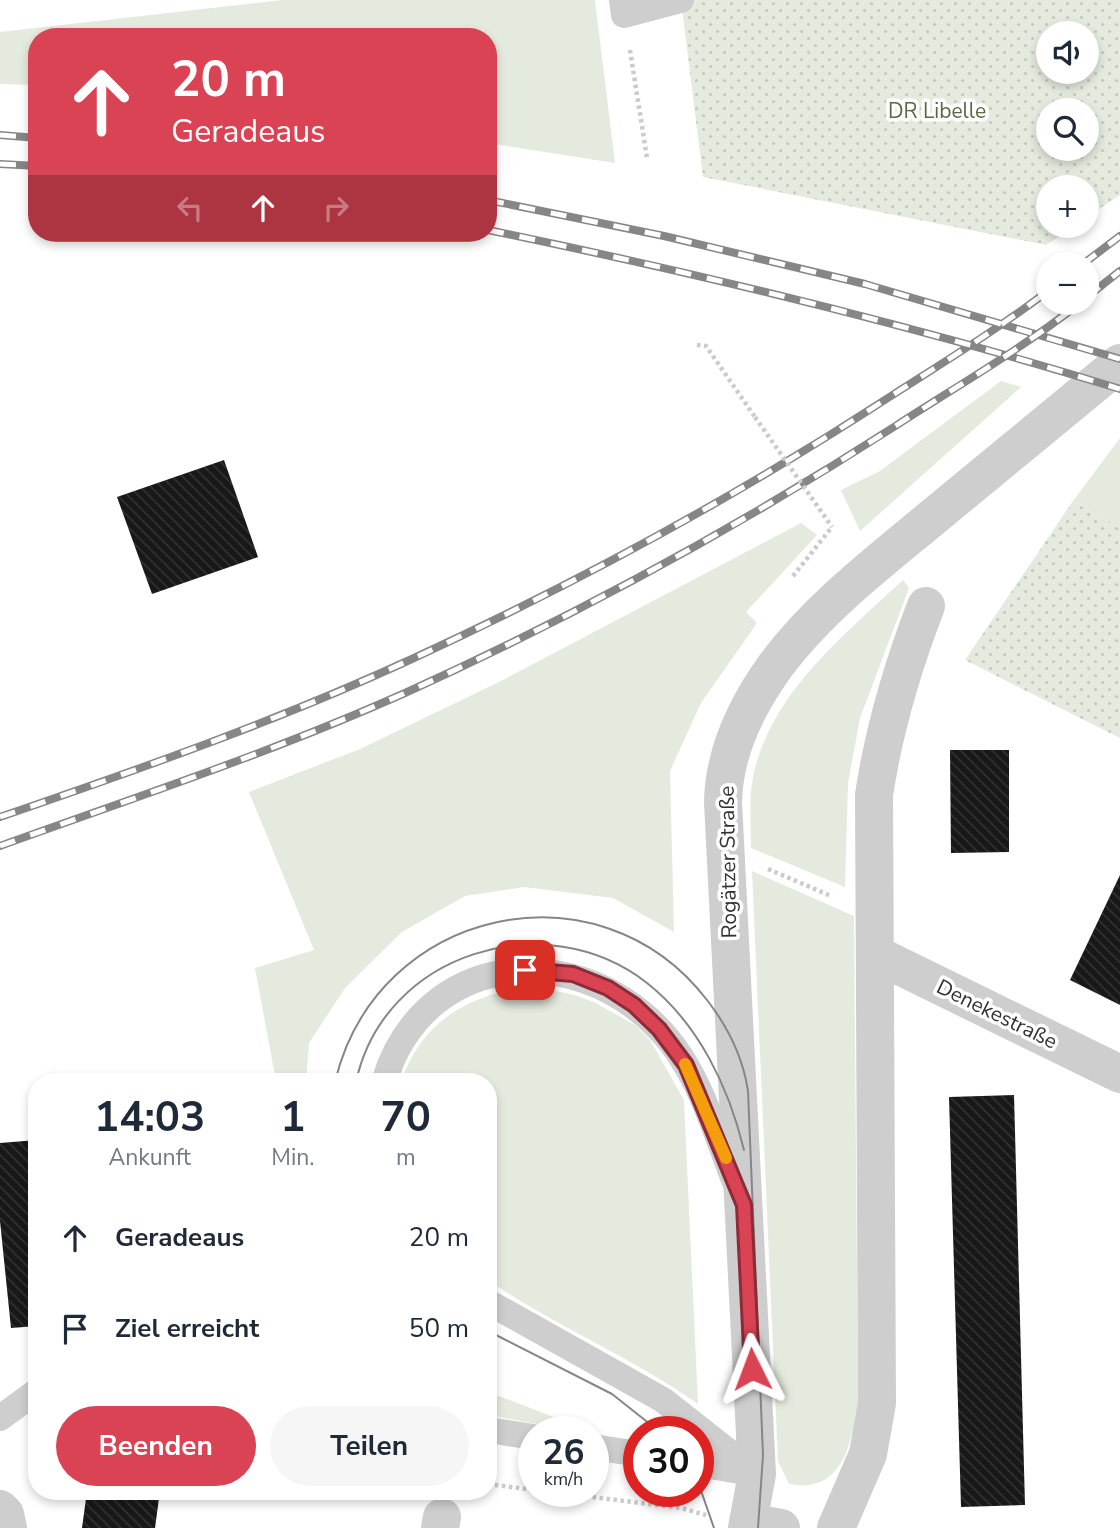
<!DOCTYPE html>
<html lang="de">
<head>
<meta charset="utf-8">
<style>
	body { margin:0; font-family:"Nunito Sans",sans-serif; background:#f6f6f7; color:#1f2937; height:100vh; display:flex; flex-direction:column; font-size:26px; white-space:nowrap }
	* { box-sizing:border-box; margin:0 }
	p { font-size:23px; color:#747a83 }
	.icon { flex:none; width:38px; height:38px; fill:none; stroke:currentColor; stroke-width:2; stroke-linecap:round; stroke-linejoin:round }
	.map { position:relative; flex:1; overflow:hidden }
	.panel { position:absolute; left:28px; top:1073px; width:469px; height:427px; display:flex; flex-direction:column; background:#fff; border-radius:28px; box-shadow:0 4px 10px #0003 }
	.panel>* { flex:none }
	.top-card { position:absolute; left:28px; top:28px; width:469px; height:214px; border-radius:28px; box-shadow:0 4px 10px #0003; background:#d94353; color:#fff; overflow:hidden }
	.buttons { position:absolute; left:1036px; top:21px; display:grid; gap:14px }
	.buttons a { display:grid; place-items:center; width:63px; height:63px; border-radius:50%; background:#fff; box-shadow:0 4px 10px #0003; font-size:35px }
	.speed { position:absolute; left:518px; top:1416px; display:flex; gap:14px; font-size:35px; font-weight:700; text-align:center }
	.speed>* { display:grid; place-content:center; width:91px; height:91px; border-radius:50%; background:#fff; box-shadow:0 4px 10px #0003; line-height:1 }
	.speed small { font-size:18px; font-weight:400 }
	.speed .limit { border:10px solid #d22; background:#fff; color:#111 }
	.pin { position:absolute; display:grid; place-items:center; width:60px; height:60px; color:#fff; margin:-30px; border-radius:14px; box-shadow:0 4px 10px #0006 }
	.me { position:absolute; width:77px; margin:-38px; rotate:357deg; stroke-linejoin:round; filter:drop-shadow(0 0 5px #0008) }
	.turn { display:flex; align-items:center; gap:24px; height:147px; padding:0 28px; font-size:32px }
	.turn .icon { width:91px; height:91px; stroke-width:2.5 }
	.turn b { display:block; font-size:49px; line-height:60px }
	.lanes { display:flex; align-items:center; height:66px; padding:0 28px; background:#0003; justify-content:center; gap:35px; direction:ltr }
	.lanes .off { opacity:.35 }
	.eta { display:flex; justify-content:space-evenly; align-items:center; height:119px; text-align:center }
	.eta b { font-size:42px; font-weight:700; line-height:49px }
	.primary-button { display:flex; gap:14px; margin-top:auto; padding:14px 28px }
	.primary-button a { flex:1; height:80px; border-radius:42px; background:#d94353; color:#fff; font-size:28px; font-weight:700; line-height:80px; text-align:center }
	.primary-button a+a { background:#f6f6f7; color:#1f2937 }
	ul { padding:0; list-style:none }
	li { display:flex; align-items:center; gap:21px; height:91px; padding:0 28px }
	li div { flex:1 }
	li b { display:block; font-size:26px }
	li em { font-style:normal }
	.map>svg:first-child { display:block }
	.grass { fill:#e5eade }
	.park { fill:url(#park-dots); fill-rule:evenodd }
	.building { fill:url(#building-back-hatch) }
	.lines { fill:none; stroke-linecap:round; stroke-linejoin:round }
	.path { stroke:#cbcbcb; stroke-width:4.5; stroke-dasharray:3.5 3.5; stroke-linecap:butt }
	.service { stroke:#cecece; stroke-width:26 }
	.minor { stroke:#cecece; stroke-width:38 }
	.tram { stroke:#868686; stroke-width:2 }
	.rail-casing { stroke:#868686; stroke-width:8 }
	.rail { stroke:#fff; stroke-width:5; stroke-dasharray:16; stroke-linecap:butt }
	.path-bridge { stroke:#cbcbcb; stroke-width:4.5; stroke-dasharray:3.5 3.5; stroke-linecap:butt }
	.route-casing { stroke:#8d2c36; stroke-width:18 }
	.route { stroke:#d94353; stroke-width:12 }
	.slow { stroke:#f59e0b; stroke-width:12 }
	.labels { text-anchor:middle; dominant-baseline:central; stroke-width:7; stroke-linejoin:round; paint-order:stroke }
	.park-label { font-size:21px; fill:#566b41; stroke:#fff }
	.street-label { font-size:21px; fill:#313131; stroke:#fff }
</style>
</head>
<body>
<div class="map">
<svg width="1120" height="1528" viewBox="0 0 1120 1528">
	<defs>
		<pattern id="park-dots" width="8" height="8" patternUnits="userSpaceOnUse" patternTransform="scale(1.75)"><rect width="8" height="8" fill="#e5eade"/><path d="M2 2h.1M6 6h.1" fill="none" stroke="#c5c9bf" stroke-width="1.8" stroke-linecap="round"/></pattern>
		<pattern id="building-back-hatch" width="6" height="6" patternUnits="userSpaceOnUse" patternTransform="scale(1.75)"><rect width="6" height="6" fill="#181818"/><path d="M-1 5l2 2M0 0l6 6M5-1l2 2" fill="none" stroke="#313131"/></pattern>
	</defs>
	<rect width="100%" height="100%" fill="#fff"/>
	<path class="grass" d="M283,0H595L615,163L488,143V37H37V85L0,84V32Z
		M1001,381L1021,387L860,531L841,490L880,471Z
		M1120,438V528L1073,501Z
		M801,523L817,535L746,612L757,623L701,703L670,771L674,932L613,898L524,887L465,896L402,932L345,988L309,1043L306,1081H276L255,968L314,950L249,792L360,749L499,682Z
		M903,580L909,588L860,718L848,783L845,887L751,848C751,827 749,804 752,783C766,697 843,636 903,580Z
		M752,871L854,916L858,1403C851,1444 843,1494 789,1484L778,1461Z
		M533,987L571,994L594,1002L635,1025L650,1040L684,1100L698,1404C632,1357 555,1326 488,1280V1082H401C421,1021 472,992 533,987Z
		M488,1392L559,1419V1428L488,1415Z"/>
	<path class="park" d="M681,0H1120V195L1087,217V187H1048V226H1075L1046,245L703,177ZM1048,33H1087V72H1048ZM1048,110H1087V149H1048Z
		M1073,501L1120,528V738L965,660Z"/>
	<path class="building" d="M224,460L258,557L152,594L117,497Z
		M950,750H1009V852L951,853Z
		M1120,875V1005L1070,980Z
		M1014,1095L1025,1505L961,1507L949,1097Z
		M37,1140V1326L11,1328L0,1221V1143Z
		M87,1491H160L155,1528H82Z"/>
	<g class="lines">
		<path class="path" d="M630,50L647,158
			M697,345L706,346L755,417
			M793,576L832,527
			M768,869L831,896
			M488,1484L534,1490
			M544,1491L681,1508L706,1515"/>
		<path class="service" d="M622,0L624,15L681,0
			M384,1082C423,952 572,938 659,1029C698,1069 714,1129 734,1180
			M488,1302L663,1400L757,1474
			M0,1418L37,1391
			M488,1430L534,1437
			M593,1447L639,1454
			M698,1464L751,1473"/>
		<path class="minor" d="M875,954L1120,1074
			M0,1509L5,1514L8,1528
			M748,1522L781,1528
			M440,1528L442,1517
			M747,1528L757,1474L723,802C724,752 747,705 776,665C817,610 875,565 927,522C991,469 1056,416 1120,363
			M836,1528L868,1454L877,1403L874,795C884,729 902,668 926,606"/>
		<path class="tram" d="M335,1082C376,908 598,858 707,1000C728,1027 743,1058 748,1091L763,1455L758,1528
			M356,1082C384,952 546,904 647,983C699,1024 729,1088 744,1150
			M488,1331L612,1394L660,1432
			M698,1482L714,1528"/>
		<g class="rail-casing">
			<path id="rail" d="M0,135L37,138
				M0,164L37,166
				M488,200L664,236L865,284L1120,359
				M488,230C702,274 912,325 1120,389
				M1083,264L1120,236
				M1087,297L1120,271
				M0,817C140,769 280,720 414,658C579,582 739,495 891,396C944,362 998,329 1048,291
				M0,846C136,797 273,752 405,693C575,616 740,526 897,425C959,385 1023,348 1080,303"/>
		</g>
		<use href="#rail" class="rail"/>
		<path class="path-bridge" d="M755,417L832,527"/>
	</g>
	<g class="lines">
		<g class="route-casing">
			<path id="route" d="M525,970L573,974L608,988L634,1005L659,1029L686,1065L744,1205L752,1369"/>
		</g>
		<use href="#route" class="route"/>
		<path class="slow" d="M685,1064L726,1158"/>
	</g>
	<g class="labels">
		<g class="park-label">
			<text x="937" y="111">DR Libelle</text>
		</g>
		<g class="street-label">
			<text transform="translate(728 862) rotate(-91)">Rogätzer Straße</text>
			<text transform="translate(997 1014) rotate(26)">Denekestraße</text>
		</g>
	</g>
</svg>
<div class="buttons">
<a><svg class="icon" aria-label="sound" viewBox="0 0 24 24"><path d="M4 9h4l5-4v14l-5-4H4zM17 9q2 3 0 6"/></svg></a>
<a><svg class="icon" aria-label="search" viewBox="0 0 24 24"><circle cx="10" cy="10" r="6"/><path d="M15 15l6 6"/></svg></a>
<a>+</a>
<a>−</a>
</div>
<div class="speed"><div>26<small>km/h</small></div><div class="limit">30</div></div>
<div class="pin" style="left:525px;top:970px;background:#d93025"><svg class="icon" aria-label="arrive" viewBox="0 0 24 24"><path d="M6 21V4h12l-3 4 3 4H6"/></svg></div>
<svg class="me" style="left:752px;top:1369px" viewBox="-20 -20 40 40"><path d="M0-17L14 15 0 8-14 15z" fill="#d94353" stroke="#fff" stroke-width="4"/></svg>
<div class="top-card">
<div class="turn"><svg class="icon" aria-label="ahead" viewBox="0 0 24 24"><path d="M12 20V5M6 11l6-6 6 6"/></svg><div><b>20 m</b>Geradeaus</div></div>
<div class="lanes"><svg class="icon off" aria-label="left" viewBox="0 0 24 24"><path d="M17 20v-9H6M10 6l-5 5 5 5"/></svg><svg class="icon" aria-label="ahead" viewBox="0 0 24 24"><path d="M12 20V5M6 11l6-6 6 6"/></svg><svg class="icon off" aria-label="right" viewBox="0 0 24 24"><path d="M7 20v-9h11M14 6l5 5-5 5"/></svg></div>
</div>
<section class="panel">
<div class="eta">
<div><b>14:03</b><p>Ankunft</p></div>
<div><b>1</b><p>Min.</p></div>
<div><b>70</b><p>m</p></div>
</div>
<ul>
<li><svg class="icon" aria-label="ahead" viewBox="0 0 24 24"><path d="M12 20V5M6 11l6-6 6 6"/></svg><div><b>Geradeaus</b></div><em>20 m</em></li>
<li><svg class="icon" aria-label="arrive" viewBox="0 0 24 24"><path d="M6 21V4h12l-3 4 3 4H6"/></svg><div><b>Ziel erreicht</b></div><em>50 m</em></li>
</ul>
<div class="primary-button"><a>Beenden</a><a>Teilen</a></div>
</section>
</div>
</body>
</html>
